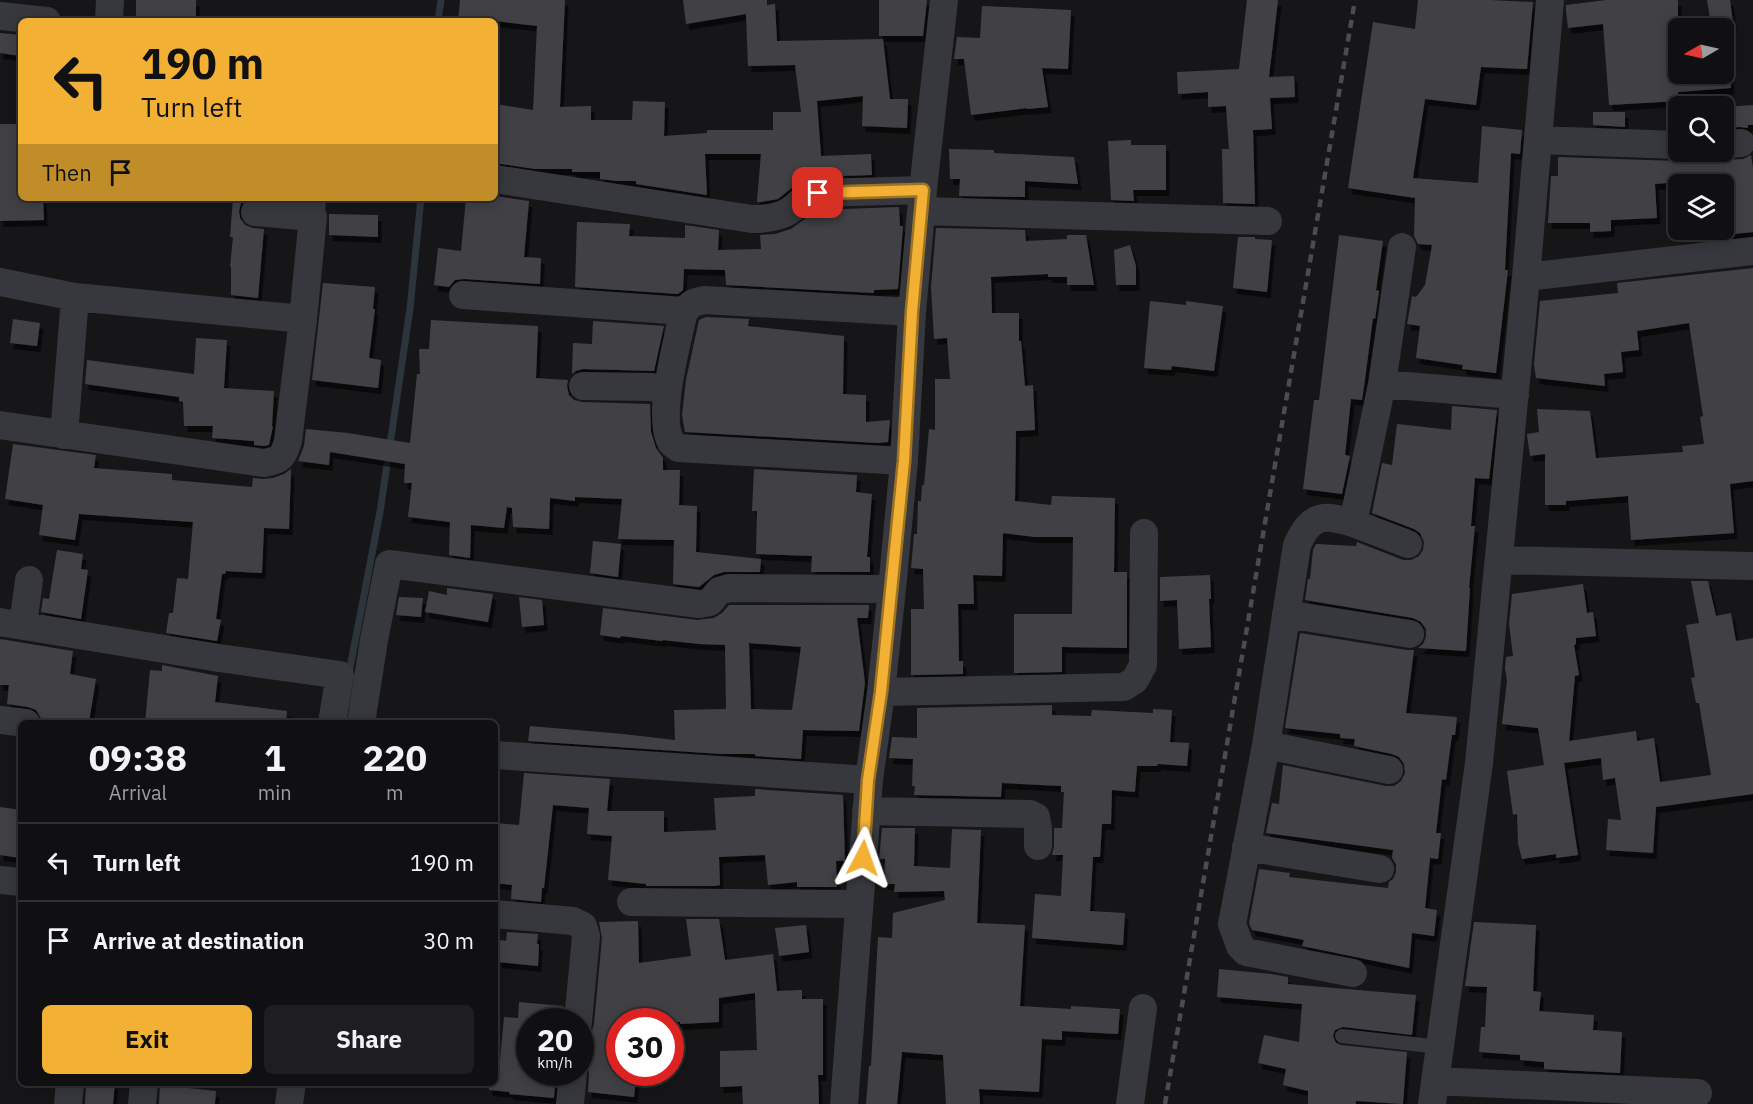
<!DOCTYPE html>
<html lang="en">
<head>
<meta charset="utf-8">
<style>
	body { margin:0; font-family:"IBM Plex Sans",sans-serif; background:#1e1e20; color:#f1f3f6; height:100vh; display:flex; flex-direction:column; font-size:22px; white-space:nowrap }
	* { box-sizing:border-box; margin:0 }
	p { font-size:20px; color:#9c9d9f }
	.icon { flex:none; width:33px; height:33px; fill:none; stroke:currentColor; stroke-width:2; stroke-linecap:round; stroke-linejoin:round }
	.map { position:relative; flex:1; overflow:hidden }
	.panel { position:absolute; left:18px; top:720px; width:480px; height:366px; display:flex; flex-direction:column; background:#101012; border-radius:9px; box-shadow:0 3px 15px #0003,0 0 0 2px #303032 }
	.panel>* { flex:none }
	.guide { position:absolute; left:18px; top:18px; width:480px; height:183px; border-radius:9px; box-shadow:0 3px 15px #0003,0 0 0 2px #303032; background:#f2b134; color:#111; overflow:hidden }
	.needle { width:39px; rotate:261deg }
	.buttons { position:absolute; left:1668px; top:18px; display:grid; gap:12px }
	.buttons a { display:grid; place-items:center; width:66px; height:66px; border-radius:9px; background:#101012; box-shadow:0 3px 15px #0003,0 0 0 2px #303032; font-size:30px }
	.speed { position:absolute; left:516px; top:1008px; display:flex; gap:12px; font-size:30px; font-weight:700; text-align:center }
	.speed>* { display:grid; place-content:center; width:78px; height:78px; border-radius:50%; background:#101012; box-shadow:0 3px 15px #0003,0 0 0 2px #303032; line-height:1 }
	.speed small { font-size:15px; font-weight:400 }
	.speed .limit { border:9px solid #d22; background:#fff; color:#111 }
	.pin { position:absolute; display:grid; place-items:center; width:51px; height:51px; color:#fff; margin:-26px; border-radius:12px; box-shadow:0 3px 9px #0006 }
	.me { position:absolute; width:66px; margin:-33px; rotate:4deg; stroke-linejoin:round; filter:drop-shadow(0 0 4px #0008) }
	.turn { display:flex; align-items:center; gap:21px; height:126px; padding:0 24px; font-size:27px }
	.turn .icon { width:78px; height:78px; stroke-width:2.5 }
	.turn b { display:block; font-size:42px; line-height:51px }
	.then { display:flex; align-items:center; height:57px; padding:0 24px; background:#0003; gap:12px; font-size:22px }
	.eta { display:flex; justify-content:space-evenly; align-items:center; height:102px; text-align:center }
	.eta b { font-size:36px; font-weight:700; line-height:42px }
	.action { display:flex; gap:12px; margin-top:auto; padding:12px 24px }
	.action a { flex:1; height:69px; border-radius:9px; background:#f2b134; color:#111; font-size:24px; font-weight:700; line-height:69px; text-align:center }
	.action a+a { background:#1e1e20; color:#f1f3f6 }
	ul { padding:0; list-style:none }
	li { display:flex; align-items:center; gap:18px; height:78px; padding:0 24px; border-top:2px solid #303032 }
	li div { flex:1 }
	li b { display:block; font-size:22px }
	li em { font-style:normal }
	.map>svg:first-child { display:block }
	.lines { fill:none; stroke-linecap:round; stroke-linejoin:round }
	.stream { stroke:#2c353c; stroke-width:7 }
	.building { fill:#404145; fill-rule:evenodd; filter:url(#shadow) }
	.lane { stroke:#37383d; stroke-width:14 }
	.street { stroke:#37383d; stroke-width:28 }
	.rail { stroke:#4a4c52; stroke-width:4.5; stroke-dasharray:8 6; stroke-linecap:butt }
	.route-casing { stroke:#9d7322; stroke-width:15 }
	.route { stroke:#f2b134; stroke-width:10 }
</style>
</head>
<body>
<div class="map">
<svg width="1753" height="1104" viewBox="0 0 1753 1104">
	<defs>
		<filter id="shadow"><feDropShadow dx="3.5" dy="6" stdDeviation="0" flood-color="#0009"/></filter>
	</defs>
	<rect width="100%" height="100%" fill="#161618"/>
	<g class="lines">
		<path class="stream" d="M438,21L441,0
			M349,673L380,512L410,309L421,198"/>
	</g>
	<path class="building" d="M136,0H196V21H136Z
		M460,0H565L560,107L591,106V120H632L633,101L665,102L664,136L707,133V130H773V112H801L795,65L748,66L746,14L686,24L683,0H767V5L775,4L777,41L883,39L890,99H908L907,128L862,126L863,96L817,101L821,156L871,154L872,175L813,177L799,182L778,199L761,202H757V200L761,154H705L707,195L636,184V181H617L600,179V172H572V169H535L495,163V104L533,110L537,26L495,21H458Z
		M879,0H927L923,36H879Z
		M1247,0H1278L1269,77L1294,76L1295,97L1270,98L1272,129L1253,130L1255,204L1223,203L1222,149H1229L1226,106L1208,107V92L1178,94L1177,72L1239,69Z
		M1418,0H1490L1533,2L1527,69L1481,67L1476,105L1425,99L1413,178L1478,183L1482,126L1522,130L1520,154L1511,153L1505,270H1508L1496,373L1462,369L1463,365L1416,358L1420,326L1407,324L1412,296L1416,297L1425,285L1432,245L1418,244L1414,236L1415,198L1348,188L1373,22L1415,29Z
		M1606,0H1678V74H1730L1731,88L1678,92V101L1609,105L1603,24L1568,28L1566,11V5Z
		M1707,0H1730L1733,22L1711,25Z
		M982,6L1071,10L1068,69L1042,68L1048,107L1027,109V108L971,115L964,59H954L957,37L980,38Z
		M0,33L21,35V56L0,53Z
		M1753,105V125H1748V128L1740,127L1724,128V107Z
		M1593,112H1625V127L1593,125Z
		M0,124H21V198H43L44,220L0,221Z
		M1131,140V145H1166V190H1133L1134,201L1111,200L1108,141Z
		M949,149L994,150V153L1074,157L1078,184L1025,181V197L959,196L960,179H950Z
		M1712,155L1717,159L1725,160L1743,159L1751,155L1753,168V232L1724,235V184H1718L1717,179L1655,184L1657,218L1611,220V231L1590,232V223H1548L1551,176H1558V157L1677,161L1685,160L1689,157Z
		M495,196L529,201L524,257L541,258L540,284L464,279L455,280L449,287L434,285L438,248L461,251L466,198H495Z
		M233,198H247L241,203L239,211L240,218L245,225L253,228L264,229L258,298L231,295V267H230L233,237H230Z
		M899,207L900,226H903L898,289L874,290V293L726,285L725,270L684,269L683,290L678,294L575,287L577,222L630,224L629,236L685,238V225L719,230L718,250L761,249L760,235L775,234L791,229L817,210Z
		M329,214L378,215V237L329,235Z
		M936,228L1025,230L1026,241L1067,239V235H1086L1094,285H1067V277H1048V274L991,277L992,313H1019V341H1021L1025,386L1033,385L1035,430L1016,431L1015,501L1051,505L1052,496L1115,498L1114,572H1127V648L1062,647V672L1014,673V614H1072L1073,537H1035L1003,533L1002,576L973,575L974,604H958L959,661H963V674L911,675V609H924L923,569L911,568L914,534H917L918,501H921L922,485H924L929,429L935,430V379H950L947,338L934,339L931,287Z
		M1339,235L1383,241L1376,290L1379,291L1375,319L1373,318L1364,387L1362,400L1351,399L1345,455L1350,456L1342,494L1303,489L1314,400H1319Z
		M1238,237H1255V239L1272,240L1267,292L1233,288Z
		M1130,245L1136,266V285H1116L1114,250Z
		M1753,268V481L1730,484L1734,533L1631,540L1628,496L1566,501V505H1545V454L1530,456L1527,435V434L1539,432L1537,409L1590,411L1596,458L1683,452L1682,446L1704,444L1700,417L1703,416L1689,323L1637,331L1639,350L1621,352L1623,372L1604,374L1605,386L1536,378L1534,364L1540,301L1618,293L1617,283Z
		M323,283L375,287L373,309H375L369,358L381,360L378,388L312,380Z
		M1150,301L1186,305V301L1223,306L1214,371L1172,366L1171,370L1144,368Z
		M706,317L749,319L748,326L844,336L843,394L866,395V422L890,420L888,442L878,443L685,432L682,415L686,380L699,320Z
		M13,319L40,323L37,346L10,343Z
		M431,320L538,326L536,378L568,380L567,386L569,395L574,400L582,402L650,404L651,432L656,448L663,458V470H680L679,505L697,506L696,552L761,559L760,572H724L714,575L699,587L673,584L674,540L618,539L622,499L575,497V501L550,498L549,529L513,527L512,508L507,507L504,528L471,525L470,558L449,555L450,522L408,517L412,483H404L405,464L330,452L329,465L298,461L304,446L306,429L348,433L410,443L417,374H420L419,349H429Z
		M593,321L664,326L654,371L583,369L576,371L572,374L573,343L592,344Z
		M196,338L227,340L224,388L274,391L272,426H273L269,445L264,446L254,445V441L212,438L213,426H184L183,402L179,401V397L85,384L87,360L194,374Z
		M1452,406L1497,410L1489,479L1475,478L1471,526H1475L1469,588H1470L1466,651L1418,648L1423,644L1426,637V629L1421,622L1413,618L1305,600L1308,579H1310L1313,550L1316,544L1356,546L1357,542L1403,560H1411L1419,556L1423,550L1424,542L1420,533L1414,529L1372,513L1382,463L1392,465L1397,424L1451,430Z
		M13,444L96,455L94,468L172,474V480L252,487L253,478L262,479L273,478L284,474L291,469L289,529L264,528L262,573L226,571L225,574H222L216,619L221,620L217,641L166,633L169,613H173L177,578L188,579L193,522L79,514L75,540L39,535L43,505L5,499Z
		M754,469L857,475L856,492L872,494L867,557H870V572H811L812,556L756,554L757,511H752Z
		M593,541L621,544L618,577L590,573Z
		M57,550L83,554L81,569L88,570L81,619L41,612L43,598L49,599Z
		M1210,575L1211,599H1209L1211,647L1179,649L1177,600L1160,601V577Z
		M1691,581H1708L1716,616L1731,613L1736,641L1753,638V794L1656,807L1653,853L1606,850L1608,819L1621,820L1615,778L1603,780L1601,758L1564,763L1578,855L1556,858V854L1522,859L1518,844L1517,814L1513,815L1507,771L1544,765L1538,728L1502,724L1507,681L1505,668L1506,657L1513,656L1509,624L1512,594L1583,584L1587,613L1593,612L1596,636L1576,638V644L1574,645L1579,675L1575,676L1569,741L1636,731L1637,741L1654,738L1660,782L1711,775L1699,703H1696L1691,678L1695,677L1686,625L1699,623Z
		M447,588L493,594L488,622L425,612L429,591L447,595Z
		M399,597L423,598L421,617L396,615Z
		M519,597L542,600L544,625L522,627Z
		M729,605H869L868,618H857L865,683L859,731L803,730L801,759L755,756V754H721L528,741L530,726L623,734L675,740L674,710L726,709L725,645L699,644L663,640L662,641L621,636L620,638L600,635L603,608L697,620L714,618L722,613ZM749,643L801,647L792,710L751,709Z
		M1300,633L1407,650H1414L1406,713L1457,717L1455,735H1452L1446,780L1442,779L1436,833H1441L1438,859L1430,858L1425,908L1437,910L1434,936L1412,933L1409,968L1302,946L1304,940L1252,930L1249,923L1259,869L1290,873L1289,877L1388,888L1389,882L1393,879L1396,872V864L1392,858L1393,850L1266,833L1272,803L1279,804L1283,765L1386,786H1394L1401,781L1405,773L1404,764L1399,757L1392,754L1354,746L1355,739L1340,738V734L1285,728Z
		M0,639L73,651L70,674L96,679L89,722L41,718L36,710L28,707L7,704L9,685H0Z
		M162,665L218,676L215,702L287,711L286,723H145L150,670L162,671Z
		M1052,705V715L1091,716L1092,710L1153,713V709L1172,710L1170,742L1189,743L1187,766L1158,764L1157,766H1137L1135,792L1112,790L1111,824H1102L1100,857H1093L1090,911L1125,913L1123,945L1032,938L1035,894L1061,896L1063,855H1052L1054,846V828H1062L1064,792H1061V786L1002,783L1001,797L914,795L915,786H912L913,759L889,758L892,737L917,738V708Z
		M524,773L610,779L607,811H664V832L716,830L714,798L755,796V789L843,795L845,861H836L837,887H797V882L768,885L765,855L719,857L720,885L715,886H646V884L608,880L612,836L587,834L589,808L553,805L544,888H542L541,902L511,899L512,885L495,883V823L519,825Z
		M0,807L21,810V858L0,855Z
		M882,828H915L914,866L950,868L952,829L981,830L977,923L1025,925L1020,1006L1071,1009V1006L1120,1009L1118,1034L1062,1031V1040L1042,1039L1039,1092L979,1089L980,1104H946L943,1055L902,1052L897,1104H866L869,1066H871L878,937L892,938L893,913L945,900L944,891L894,892L895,884H884L885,859H879Z
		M686,919H719L725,960L773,954L777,991L802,990V999H823V1075H818L819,1104H743L742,1086L720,1087V1051L757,1050L755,993L719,998V1022L680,1024V1022H620V1072H637L634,1097L588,1092L589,1073L588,1066L584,1060L586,1036L592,1031L594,1024L602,938L599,922L638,921L639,963L691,956Z
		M1474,922L1536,925L1533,991L1541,992L1539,1011L1594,1015L1593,1030L1622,1032L1620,1073L1544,1069V1062L1520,1060V1055L1479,1052L1481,1027H1485L1487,987L1465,986Z
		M806,925L809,952L779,956L775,928Z
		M507,932L538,934L537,944H539L538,966L498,962L500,940L506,941Z
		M1219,969L1271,974L1288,977V984L1416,995L1412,1035L1343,1027L1335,1030L1333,1036L1336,1043L1341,1045L1407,1052L1403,1104L1356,1101V1104H1308V1091L1283,1085L1286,1069L1258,1063L1264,1035L1299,1042L1302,1004L1217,997Z
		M519,1002L563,1006L562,1022H530V1072H556L554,1098L509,1094L510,1092L489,1090V1083H495V1070L499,1071L504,1017L518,1018Z
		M86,1083H115L113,1104H85Z
		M160,1085L216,1091L215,1104H159Z"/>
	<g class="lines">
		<path class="lane" d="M313,217L318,215L319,198
			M1342,1036L1440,1047"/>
		<path class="street" d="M0,16L47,21
			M109,21L110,0
			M1538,140L1678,145
			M1724,144L1741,143
			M495,179L752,219C765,219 778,218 789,211C802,203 801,197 817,193L923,190
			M922,211L1268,221
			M255,212L313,217L303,319
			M1526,277L1753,251
			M0,282L75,297L303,319L288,441C283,458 280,460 264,463L0,425
			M463,295L684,311L693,303L704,300L912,312
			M684,311C678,339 656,417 671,442C672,443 677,448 678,448L904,461
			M1382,384L1402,247
			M583,386L652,387L667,391
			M64,435L75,297
			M1353,523L1408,544
			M1499,560L1751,566
			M1286,614L1410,634
			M0,622L219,658L340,675L332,723
			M23,625L29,580
			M881,692L1124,687L1135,680L1143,665L1144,533
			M0,720L26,723
			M361,723L374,640L389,564L699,604L710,602L719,591L729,588L892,589
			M1266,745L1389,770
			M495,755L869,780
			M866,811L1030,814L1036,817L1038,828V846
			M1246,847L1380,869
			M0,880L21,882
			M631,902L859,904
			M495,914L573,921L583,926L586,936L578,1022
			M1353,973L1246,952L1240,946L1232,924L1266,745L1297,545C1311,514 1323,514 1353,523L1382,384L1515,395
			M1435,1081L1698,1093
			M68,1104L70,1083
			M142,1104L144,1083
			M289,1104L292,1083
			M570,1104L573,1072
			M844,1104L869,780L881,692L892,589L904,461L912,312L923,190L944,0
			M1130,1104L1143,1008
			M1432,1104L1479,763L1526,277L1550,0"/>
		<path class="rail" d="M1165,1104L1355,0"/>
	</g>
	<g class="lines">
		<g class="route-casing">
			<path id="route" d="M818,193L923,190L912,312L904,461L881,692L868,780L863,858"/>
		</g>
		<use href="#route" class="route"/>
	</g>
</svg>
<div class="buttons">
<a><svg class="needle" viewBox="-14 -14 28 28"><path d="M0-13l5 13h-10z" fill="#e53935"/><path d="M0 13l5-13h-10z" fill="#9c9d9f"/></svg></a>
<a><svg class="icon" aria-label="search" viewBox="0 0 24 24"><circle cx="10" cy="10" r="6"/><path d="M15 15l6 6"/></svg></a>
<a><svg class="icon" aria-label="layers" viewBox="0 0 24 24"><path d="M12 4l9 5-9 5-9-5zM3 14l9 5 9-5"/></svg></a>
</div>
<div class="speed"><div>20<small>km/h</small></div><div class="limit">30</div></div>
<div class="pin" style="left:818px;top:193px;background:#d93025"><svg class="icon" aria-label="arrive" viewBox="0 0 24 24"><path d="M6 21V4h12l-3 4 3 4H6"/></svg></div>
<svg class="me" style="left:863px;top:858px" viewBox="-20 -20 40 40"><path d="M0-17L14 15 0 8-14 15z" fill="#f2b134" stroke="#fff" stroke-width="4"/></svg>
<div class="guide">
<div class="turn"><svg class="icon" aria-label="left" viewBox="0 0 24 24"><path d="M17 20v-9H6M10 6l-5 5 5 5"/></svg><div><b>190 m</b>Turn left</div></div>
<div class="then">Then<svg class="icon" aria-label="arrive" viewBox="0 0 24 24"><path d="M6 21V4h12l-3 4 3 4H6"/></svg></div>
</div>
<section class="panel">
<div class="eta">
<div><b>09:38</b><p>Arrival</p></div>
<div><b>1</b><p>min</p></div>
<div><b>220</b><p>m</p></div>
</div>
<ul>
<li><svg class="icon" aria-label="left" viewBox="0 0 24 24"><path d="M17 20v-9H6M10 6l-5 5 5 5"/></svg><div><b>Turn left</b></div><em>190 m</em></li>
<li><svg class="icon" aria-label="arrive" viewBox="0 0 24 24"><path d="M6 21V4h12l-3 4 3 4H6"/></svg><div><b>Arrive at destination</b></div><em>30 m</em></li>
</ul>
<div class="action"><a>Exit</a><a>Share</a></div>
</section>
</div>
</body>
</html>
